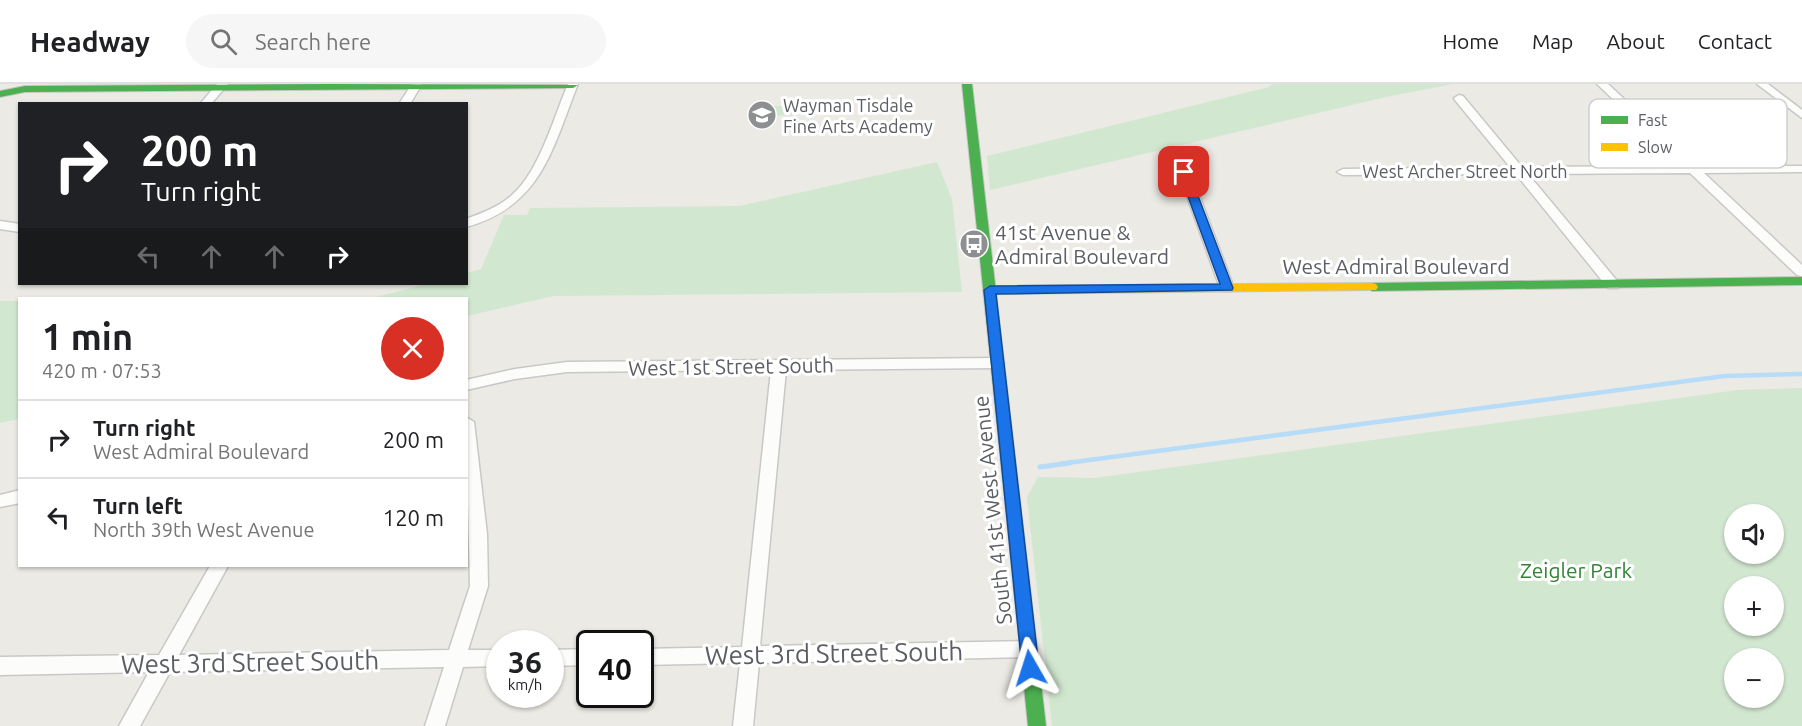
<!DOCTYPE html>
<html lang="en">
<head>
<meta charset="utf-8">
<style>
	body { margin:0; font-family:Ubuntu,sans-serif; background:#f6f6f6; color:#202124; height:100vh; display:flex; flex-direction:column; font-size:22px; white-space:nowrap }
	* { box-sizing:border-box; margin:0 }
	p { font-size:20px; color:#757577 }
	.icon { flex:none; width:33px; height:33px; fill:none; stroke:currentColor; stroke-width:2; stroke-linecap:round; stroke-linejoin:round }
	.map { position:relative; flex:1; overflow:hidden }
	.sheet { position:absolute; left:18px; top:213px; width:450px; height:270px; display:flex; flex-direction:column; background:#fff; border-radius:0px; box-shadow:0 2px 4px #0004 }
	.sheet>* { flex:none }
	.guide { position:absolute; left:18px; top:18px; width:450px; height:183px; border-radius:0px; box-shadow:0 2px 4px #0004; background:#202124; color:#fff; overflow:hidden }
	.tools { position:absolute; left:1724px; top:420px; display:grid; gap:12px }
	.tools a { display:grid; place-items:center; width:60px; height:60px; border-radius:50%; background:#fff; box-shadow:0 2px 4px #0004; font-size:30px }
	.speed { position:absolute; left:486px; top:546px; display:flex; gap:12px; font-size:30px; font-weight:700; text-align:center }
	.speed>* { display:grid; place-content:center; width:78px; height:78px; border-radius:50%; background:#fff; box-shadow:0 2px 4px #0004; line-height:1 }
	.speed small { font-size:15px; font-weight:400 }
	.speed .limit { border:3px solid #111; border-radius:9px; background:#fff; color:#111 }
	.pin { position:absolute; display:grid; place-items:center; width:51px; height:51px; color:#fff; margin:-26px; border-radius:12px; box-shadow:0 3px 9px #0006 }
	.me { position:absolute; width:66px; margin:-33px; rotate:354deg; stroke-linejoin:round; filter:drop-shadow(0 0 4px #0008) }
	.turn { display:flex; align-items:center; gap:21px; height:126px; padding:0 24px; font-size:27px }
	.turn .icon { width:78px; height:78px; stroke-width:2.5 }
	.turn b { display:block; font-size:42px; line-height:51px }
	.lanes { display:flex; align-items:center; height:57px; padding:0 24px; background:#0003; justify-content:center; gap:30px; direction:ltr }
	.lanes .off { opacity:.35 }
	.round { display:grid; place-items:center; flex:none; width:63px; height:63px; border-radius:32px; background:#f6f6f6 }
	.overview { display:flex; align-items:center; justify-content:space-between; height:102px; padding:0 24px }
	h1 { font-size:36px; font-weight:700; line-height:45px }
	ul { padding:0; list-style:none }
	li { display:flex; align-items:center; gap:18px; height:78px; padding:0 24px; border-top:2px solid #e0e0e0 }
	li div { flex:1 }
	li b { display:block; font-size:22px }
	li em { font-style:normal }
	header { display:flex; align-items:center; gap:36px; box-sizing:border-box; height:84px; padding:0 30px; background:#fff; border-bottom:2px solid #e0e0e0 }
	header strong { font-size:28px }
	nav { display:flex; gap:33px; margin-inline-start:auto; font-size:21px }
	.search { width:420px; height:54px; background:#f6f6f6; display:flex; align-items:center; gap:15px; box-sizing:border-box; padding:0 21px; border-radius:33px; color:#757577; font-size:22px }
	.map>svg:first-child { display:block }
	.green { fill:#d2e7d0; fill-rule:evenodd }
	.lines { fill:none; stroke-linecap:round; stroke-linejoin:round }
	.stream-far1 { stroke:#b7dcf7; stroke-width:4.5 }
	.stream { stroke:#b7dcf7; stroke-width:5 }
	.street-casing { stroke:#c8c8c7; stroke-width:3 }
	.fast-casing { stroke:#c7c7c5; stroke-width:2 }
	.slow-casing { stroke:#c7c7c5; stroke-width:2 }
	.street { fill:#fcfcfb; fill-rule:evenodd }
	.fast { fill:#4caf50; fill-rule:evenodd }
	.slow { fill:#ffc107; fill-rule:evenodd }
	.route { fill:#1a73e8; stroke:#114b97; stroke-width:1.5 }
	.labels { text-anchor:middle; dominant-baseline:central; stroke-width:6; stroke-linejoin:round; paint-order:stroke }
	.far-poi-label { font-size:18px; fill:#5b5e63; stroke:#fff; text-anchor:start }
	.far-street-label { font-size:18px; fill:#5b5e63; stroke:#fff }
	.poi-label { font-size:21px; fill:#5b5e63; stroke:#fff; text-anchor:start }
	.street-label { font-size:21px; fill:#5b5e63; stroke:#fff }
	.park-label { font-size:21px; fill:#338237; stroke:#fff }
	.near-street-label { font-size:26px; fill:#5b5e63; stroke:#fff }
	.key { fill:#fff; stroke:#cecfd0; stroke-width:1.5 }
	.key-label { font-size:16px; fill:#5b5e63 }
</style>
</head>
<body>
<header>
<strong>Headway</strong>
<div class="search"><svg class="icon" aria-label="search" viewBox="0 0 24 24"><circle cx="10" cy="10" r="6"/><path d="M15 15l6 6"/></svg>Search here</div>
<nav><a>Home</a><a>Map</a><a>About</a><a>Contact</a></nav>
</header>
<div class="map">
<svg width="1802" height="642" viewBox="0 0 1802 642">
	<rect width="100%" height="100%" fill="#ebeae5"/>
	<path class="green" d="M1273,0H1453L1386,13L990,106L987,72L1269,3Z
		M752,22H793L792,31L750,32Z
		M937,78L952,115L962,208L554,212L467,232L466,214H294H372L427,200H466L467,189L481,185L504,131H527L530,124L739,122Z
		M0,217H20L19,335L0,339Z
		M1802,304V642H1052L1027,413L1038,393L1094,394L1738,306ZM1773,430V470H1734V430ZM1773,502V542H1734V502ZM1773,574V614H1734V574Z"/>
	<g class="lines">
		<path class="stream-far1" d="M1059,380L1725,292L1802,290"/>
		<path class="stream" d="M1040,383L1070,379"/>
		<g class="street-casing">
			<path id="street" d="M217,0H228L211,20H200Z
				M412,0H422L410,20H399Z
				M568,0H578C552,65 542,122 466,143V135C482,129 499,123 512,111C539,88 554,33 568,0Z
				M1597,0H1608L1696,82H1802V88L1704,89L1802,181V192L1797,191L1690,89L1528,90L1618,198L1620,201L1618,204H1608L1516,90L1343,91L1337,88L1343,85L1510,83L1455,16L1454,14L1459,11L1463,12L1522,83L1683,82Z
				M1757,0H1768L1802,26V34Z
				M1177,65L1183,68L1234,204L1232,207H1222L1220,204L1171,68Z
				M0,137L20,140V148L0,145Z
				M997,274L1004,279L997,284L786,286L760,562L1028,557L1035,559L1037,565L1035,571L1028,573L759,579L753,642H733L740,579L640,581V565L742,563L771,286L567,288L515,295L466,306V296L515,285L567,278Z
				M466,333L474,338L487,450L488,502L468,566H500V582L463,583L445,642H425L444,583L170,588L140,642H119L149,588L0,591V573L159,571L210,482H228L179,571L449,566L470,502Z
				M20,406V419L0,423V411Z
				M590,565V581L550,582V566Z"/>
		</g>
		<g class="fast-casing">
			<path id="fast" d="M330,0L578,1L573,4L25,8L0,13V7L25,2Z
				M962,0H972L1046,642H1028Z
				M1802,193V201L1372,207L1366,203L1372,199Z"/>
		</g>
		<g class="slow-casing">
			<path id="slow" d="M1372,199L1376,200L1378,203L1376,206L989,210L983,206L989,202Z"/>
		</g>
		<use href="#street" class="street"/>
		<use href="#fast" class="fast"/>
		<use href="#slow" class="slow"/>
	</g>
	<path class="route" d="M1184,85L1189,88L1233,204L1232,206L996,210L1039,584L1037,590L1030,592L1024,590L1022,584L984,206L990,202L1220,200L1179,88Z"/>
	<defs>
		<g id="school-disc" transform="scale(1.5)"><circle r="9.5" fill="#8d8f90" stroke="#fff"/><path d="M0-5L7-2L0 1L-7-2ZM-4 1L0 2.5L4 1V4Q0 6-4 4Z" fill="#fff"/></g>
		<g id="bus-disc" transform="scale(1.5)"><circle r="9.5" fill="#8d8f90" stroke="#fff"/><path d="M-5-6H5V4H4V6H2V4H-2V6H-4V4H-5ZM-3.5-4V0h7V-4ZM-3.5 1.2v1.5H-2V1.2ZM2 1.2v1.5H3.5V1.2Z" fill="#fff"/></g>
	</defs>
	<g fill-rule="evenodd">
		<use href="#school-disc" x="762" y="31"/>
		<use href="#bus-disc" x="974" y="160"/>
	</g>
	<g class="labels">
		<g class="far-poi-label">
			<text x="783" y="21">Wayman Tisdale<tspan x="783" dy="21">Fine Arts Academy</tspan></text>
		</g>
		<g class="far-street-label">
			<text x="1465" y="87">West Archer Street North</text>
		</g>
		<g class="poi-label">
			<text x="995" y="148">41st Avenue &amp;<tspan x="995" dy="24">Admiral Boulevard</tspan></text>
		</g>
		<g class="street-label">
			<text x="1396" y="182">West Admiral Boulevard</text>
			<text transform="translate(731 282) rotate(-1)">West 1st Street South</text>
			<text transform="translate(992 426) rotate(-96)">South 41st West Avenue</text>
		</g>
		<g class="park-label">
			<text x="1576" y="486">Zeigler Park</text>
		</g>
		<g class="near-street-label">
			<text transform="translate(834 569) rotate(-1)">West 3rd Street South</text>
			<text transform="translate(250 578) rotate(-1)">West 3rd Street South</text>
		</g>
	</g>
	<rect x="1589" y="15" width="198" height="69" rx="9" class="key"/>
	<rect x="1601" y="32" width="27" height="8" fill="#4caf50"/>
	<rect x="1601" y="59" width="27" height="8" fill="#ffc107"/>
	<g class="key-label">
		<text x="1638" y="42">Fast</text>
		<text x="1638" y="69">Slow</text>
	</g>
</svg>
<div class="tools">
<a><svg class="icon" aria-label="sound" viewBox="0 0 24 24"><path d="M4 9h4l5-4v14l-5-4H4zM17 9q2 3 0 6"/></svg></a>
<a>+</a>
<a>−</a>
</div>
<div class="speed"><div>36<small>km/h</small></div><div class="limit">40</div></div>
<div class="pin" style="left:1184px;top:88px;background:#d93025"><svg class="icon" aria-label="arrive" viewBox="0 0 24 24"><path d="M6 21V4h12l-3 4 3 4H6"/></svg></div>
<svg class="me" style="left:1030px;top:584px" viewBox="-20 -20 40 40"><path d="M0-17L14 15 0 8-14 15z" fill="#1a73e8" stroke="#fff" stroke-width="4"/></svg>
<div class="guide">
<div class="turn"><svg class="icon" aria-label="right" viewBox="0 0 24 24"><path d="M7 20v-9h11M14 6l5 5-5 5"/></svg><div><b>200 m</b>Turn right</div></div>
<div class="lanes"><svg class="icon off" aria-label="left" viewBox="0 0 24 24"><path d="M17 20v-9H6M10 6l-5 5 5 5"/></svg><svg class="icon off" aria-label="ahead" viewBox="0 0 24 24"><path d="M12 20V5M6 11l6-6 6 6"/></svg><svg class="icon off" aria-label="ahead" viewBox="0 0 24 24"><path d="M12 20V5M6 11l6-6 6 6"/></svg><svg class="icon" aria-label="right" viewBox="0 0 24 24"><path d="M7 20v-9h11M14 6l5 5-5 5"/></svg></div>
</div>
<section class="sheet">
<div class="overview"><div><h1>1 min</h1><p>420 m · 07:53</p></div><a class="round" style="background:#d93025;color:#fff"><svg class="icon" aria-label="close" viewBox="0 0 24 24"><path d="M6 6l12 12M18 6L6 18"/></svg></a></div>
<ul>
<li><svg class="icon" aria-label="right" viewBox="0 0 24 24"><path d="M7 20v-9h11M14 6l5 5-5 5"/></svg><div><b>Turn right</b><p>West Admiral Boulevard</p></div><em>200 m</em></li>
<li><svg class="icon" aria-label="left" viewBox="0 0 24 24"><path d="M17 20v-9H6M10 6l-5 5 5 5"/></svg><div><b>Turn left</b><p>North 39th West Avenue</p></div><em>120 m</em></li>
</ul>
</section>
</div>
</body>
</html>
